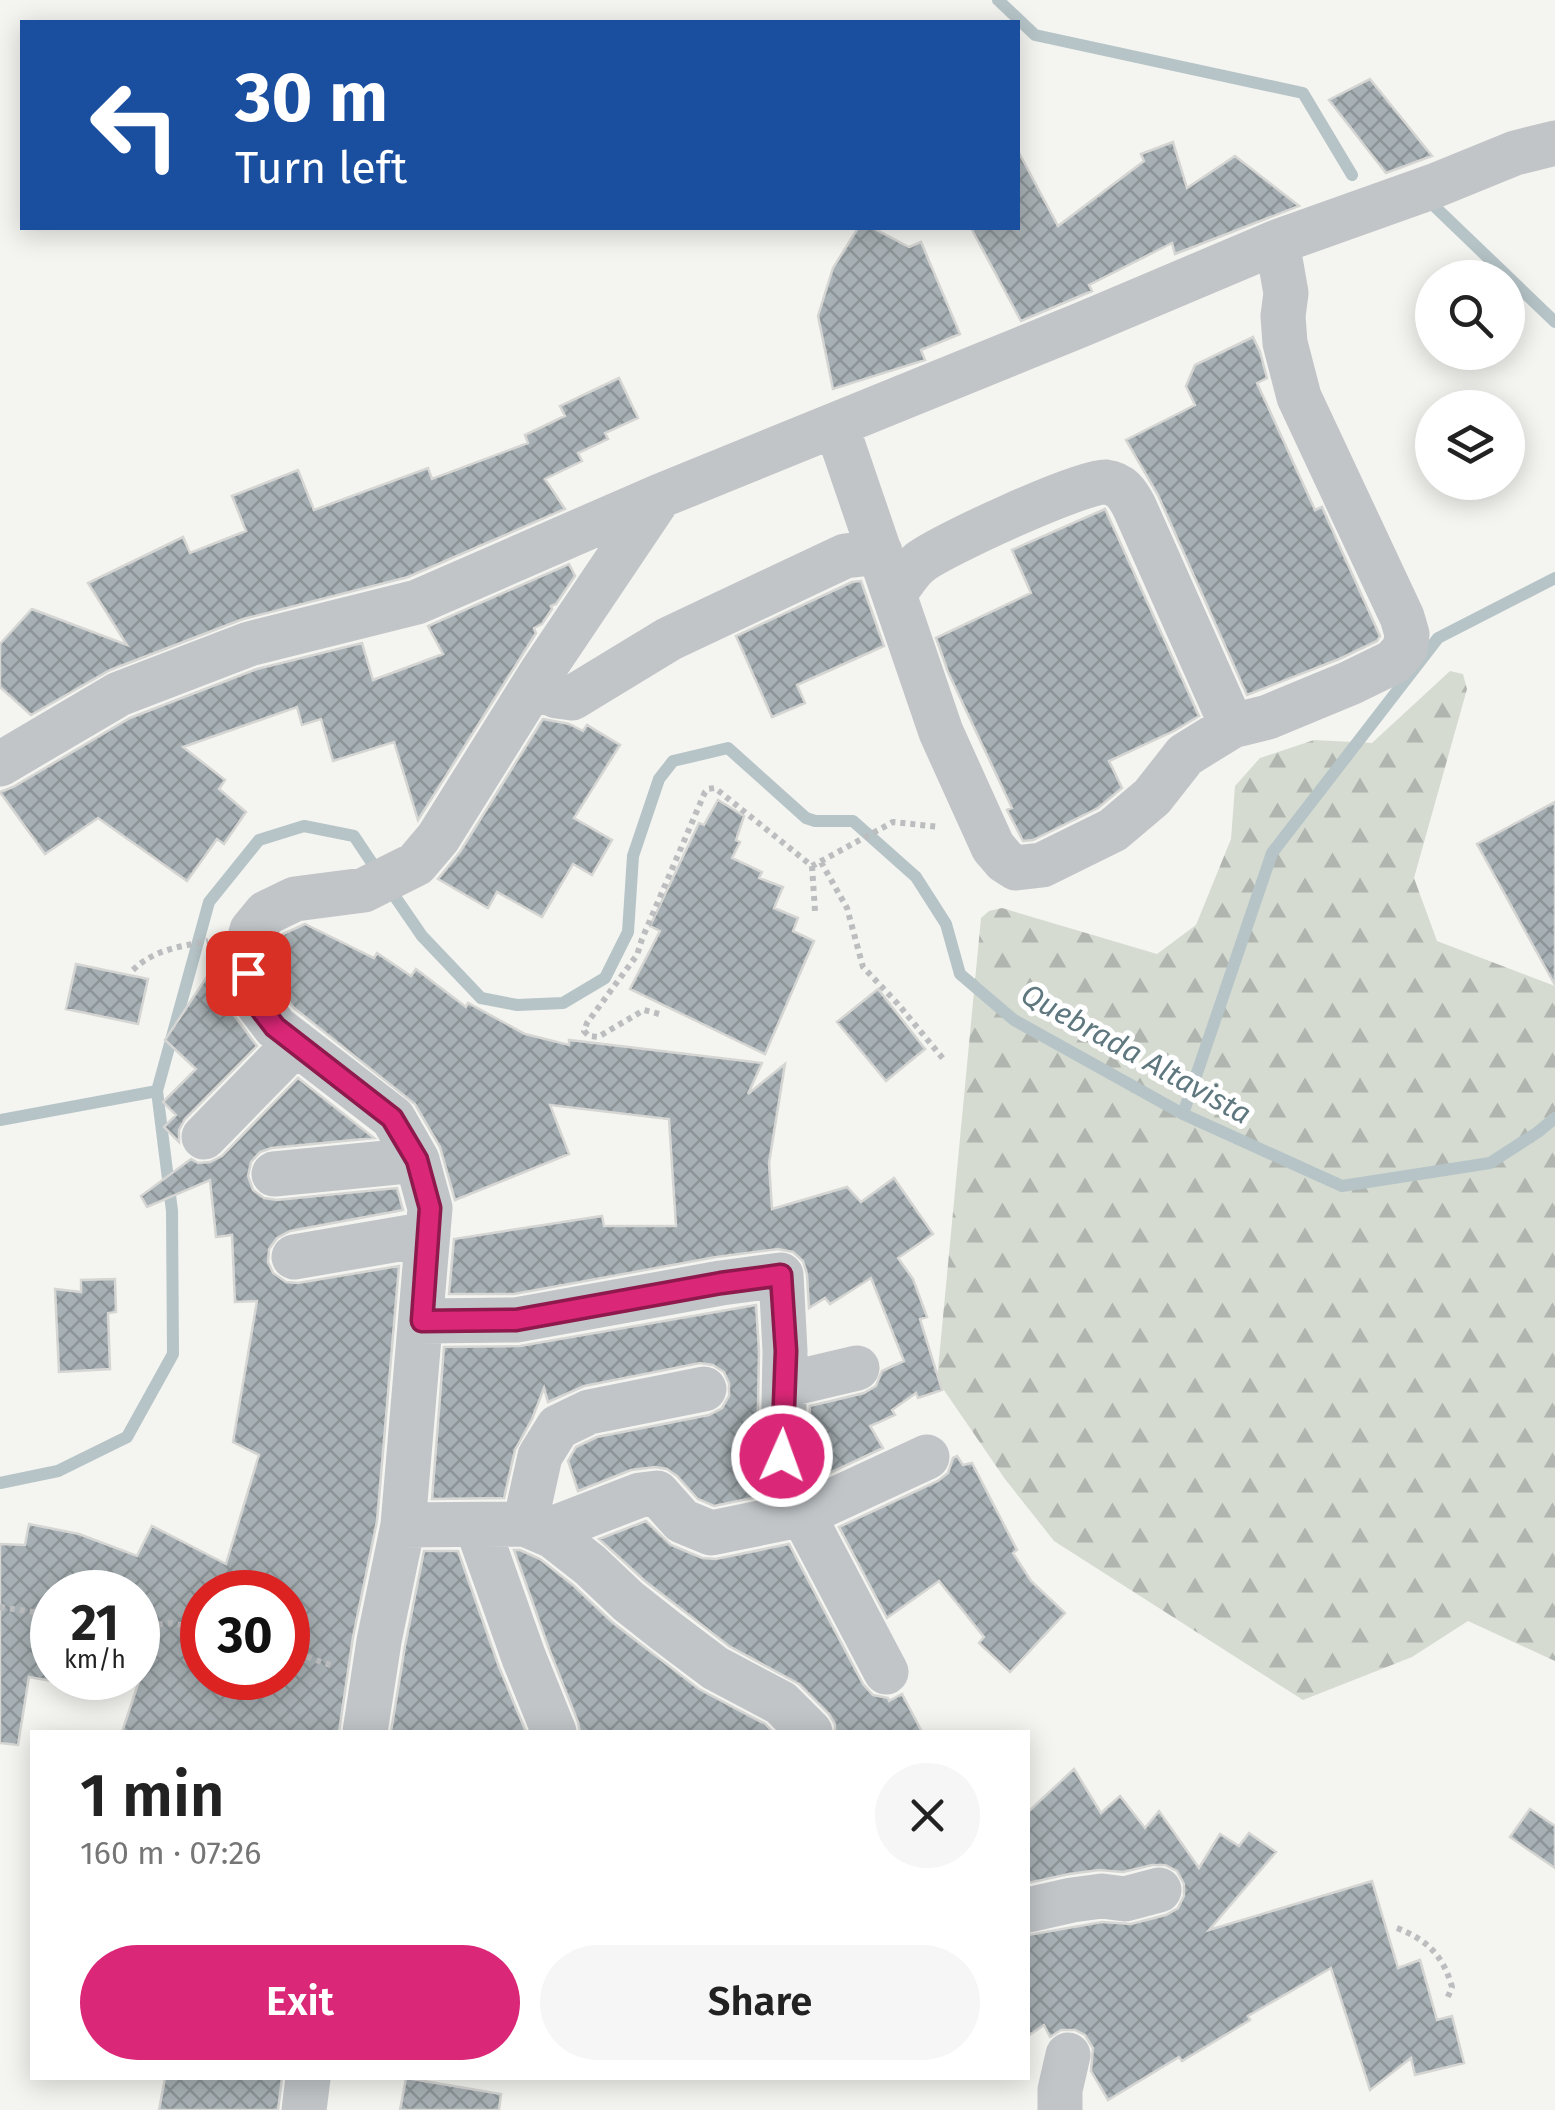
<!DOCTYPE html>
<html lang="en">
<head>
<meta charset="utf-8">
<style>
	body { margin:0; font-family:"Fira Sans",sans-serif; background:#f6f6f6; color:#222; height:100vh; display:flex; flex-direction:column; font-size:38px; white-space:nowrap }
	* { box-sizing:border-box; margin:0 }
	p { font-size:32px; color:#767676 }
	.icon { flex:none; width:55px; height:55px; fill:none; stroke:currentColor; stroke-width:2; stroke-linecap:round; stroke-linejoin:round }
	.map { position:relative; flex:1; overflow:hidden }
	.drawer { position:absolute; left:30px; top:1730px; width:1000px; height:350px; display:flex; flex-direction:column; background:#fff; border-radius:0px; box-shadow:0 5px 25px #0003 }
	.drawer>* { flex:none }
	.hud { position:absolute; left:20px; top:20px; width:1000px; height:210px; border-radius:0px; box-shadow:0 5px 25px #0003; background:#1a4fa0; color:#fff; overflow:hidden }
	.buttons { position:absolute; left:1415px; top:260px; display:grid; gap:20px }
	.buttons a { display:grid; place-items:center; width:110px; height:110px; border-radius:50%; background:#fff; box-shadow:0 5px 25px #0003; font-size:50px }
	.speed { position:absolute; left:30px; top:1570px; display:flex; gap:20px; font-size:50px; font-weight:700; text-align:center }
	.speed>* { display:grid; place-content:center; width:130px; height:130px; border-radius:50%; background:#fff; box-shadow:0 5px 25px #0003; line-height:1 }
	.speed small { font-size:25px; font-weight:400 }
	.speed .limit { border:15px solid #d22; background:#fff; color:#111 }
	.pin { position:absolute; display:grid; place-items:center; width:85px; height:85px; color:#fff; margin:-42px; border-radius:20px; box-shadow:0 5px 15px #0006 }
	.me { position:absolute; width:110px; margin:-55px; rotate:2deg; stroke-linejoin:round; filter:drop-shadow(0 0 8px #0008) }
	.turn { display:flex; align-items:center; gap:35px; height:210px; padding:0 50px; font-size:45px }
	.turn .icon { width:130px; height:130px; stroke-width:2.5 }
	.turn b { display:block; font-size:70px; line-height:85px }
	.round { display:grid; place-items:center; flex:none; width:105px; height:105px; border-radius:52px; background:#f6f6f6 }
	.head { display:flex; align-items:center; justify-content:space-between; height:170px; padding:0 50px }
	h1 { font-size:60px; font-weight:600; line-height:75px }
	.action { display:flex; gap:20px; margin-top:auto; padding:20px 50px }
	.action a { flex:1; height:115px; border-radius:60px; background:#db2777; color:#fff; font-size:40px; font-weight:600; line-height:115px; text-align:center }
	.action a+a { background:#f6f6f6; color:#222 }
	.map>svg:first-child { display:block }
	.forest { fill:url(#forest-firs) }
	.lines { fill:none; stroke-linecap:round; stroke-linejoin:round }
	.stream { stroke:#b6c4c7; stroke-width:12 }
	.building { fill:url(#building-cross-hatch); stroke:#d5d5d3; stroke-width:2.5; fill-rule:evenodd }
	.path { stroke:#bbbdbf; stroke-width:6; stroke-dasharray:5 5; stroke-linecap:butt }
	.minor { stroke:#c1c5c8; stroke-width:45 }
	.route-casing { stroke:#8e194d; stroke-width:25 }
	.route { stroke:#db2777; stroke-width:18 }
	.labels { text-anchor:middle; dominant-baseline:central; stroke-width:10; stroke-linejoin:round; paint-order:stroke }
	.water-label { font-size:30px; font-style:italic; fill:#5f777e; stroke:#fff }
</style>
</head>
<body>
<div class="map">
<svg width="1555" height="2110" viewBox="0 0 1555 2110">
	<defs>
		<pattern id="forest-firs" width="22" height="20" patternUnits="userSpaceOnUse" patternTransform="scale(2.5)"><rect width="22" height="20" fill="#d5dbd1"/><path d="M5 1l3.5 6h-7zM16 11l3.5 6h-7z" fill="#b0b6af"/></pattern>
		<pattern id="building-cross-hatch" width="8" height="8" patternUnits="userSpaceOnUse" patternTransform="scale(2.5)"><rect width="8" height="8" fill="#a7b0b4"/><path d="M0 0l8 8M0 8l8-8" fill="none" stroke="#8c9498"/></pattern>
	</defs>
	<rect width="100%" height="100%" fill="#f4f4f0"/>
	<path class="forest" d="M1450,671L1463,674L1467,689L1414,878L1437,941L1555,986V1661L1468,1621L1412,1657L1303,1700L1054,1541L1005,1479L937,1380L981,918L989,911L1002,908L1157,954L1196,925L1231,839L1235,786L1260,758L1314,740L1372,743Z"/>
	<g class="lines">
		<path class="stream" d="M998,0L1035,35L1303,93L1352,175
			M1429,201L1555,322
			M389,888L422,936L481,998L517,1005L563,1003L605,978L628,932L633,856L659,779L673,761L728,748L806,818L815,821H853L916,877L946,924L960,974L1014,1020L1183,1114L1342,1186L1490,1163L1538,1132L1555,1118
			M1183,1114L1272,853L1438,638L1555,578
			M0,1120L157,1091
			M0,1483L58,1471L127,1437L173,1354L172,1211L157,1091L209,902L259,840L304,826L354,836L378,872"/>
	</g>
	<path class="building" d="M1370,79L1432,156L1386,173L1329,100Z
		M1173,142L1187,188L1235,156L1299,206L1175,254L1172,243L1089,285L1092,291L1021,321L971,228H1018V151L1058,226L1144,161L1141,154Z
		M858,228H873L909,247L921,242L960,334L921,350L925,360L833,389L818,316L833,268Z
		M1253,337L1260,352L1267,378L1257,383L1315,510L1322,507L1380,636L1377,641L1339,659L1247,695L1158,495L1126,440L1195,405L1186,386L1195,365Z
		M619,378L638,418L605,433L608,439L578,453L582,461L545,479L565,509L408,577L243,619L110,670L31,715L0,687V644L32,609L127,645L88,583L183,537L190,553L246,531L232,496L298,470L314,510L428,468L432,479L528,443L525,435L565,416L560,406Z
		M1105,509L1199,716L1174,731L1109,761L1122,788L1098,808L1033,840L1023,841L1007,810L1012,808L948,672L936,638L1031,593L1012,550Z
		M569,564L575,576L556,604L551,606L552,609L542,624L534,628L536,633L418,820L394,742L333,761L321,719L302,725L297,707L183,747L225,780L219,789L246,812L224,844L217,839L187,881L98,818L45,854L0,792L13,787L130,718L257,669L362,643L373,680L443,654L428,626Z
		M861,581L884,646L797,685L805,703L772,717L736,636L852,582Z
		M543,719L569,724L583,731L587,725L620,745L574,818L612,840L592,875L573,864L542,917L497,892L488,908L438,879L460,852Z
		M718,800L744,816L736,840L740,842L732,858L762,872L759,878L783,887L774,908L798,918L793,931L814,941L765,1054L630,989L660,931L650,926L699,823L704,825Z
		M1555,802V985L1477,844Z
		M305,924L374,958L377,953L411,976L416,969L466,1007L468,1003L525,1034L569,1045V1040L762,1063L748,1094L785,1064L769,1163L772,1209L847,1187L861,1202L894,1178L933,1234L898,1258L913,1279L927,1317L920,1319L942,1390L918,1398L916,1393L892,1410L895,1415L870,1426L883,1448L817,1479L809,1454L810,1406L864,1393L876,1386L882,1371L904,1361L871,1278L830,1304L825,1298L809,1308L807,1274L803,1261L793,1252L778,1249L716,1257L514,1294H449L454,1239L602,1216L604,1226H676L669,1119L550,1105L569,1154L455,1200L440,1147L415,1104L294,1008L276,985L274,949L283,934Z
		M218,960L221,962L225,998L230,1010L257,1046L185,1119L179,1130V1142L164,1127L176,1115L163,1102L196,1069L165,1040Z
		M76,964L148,979L138,1024L66,1009Z
		M878,989L925,1049L886,1081L837,1022Z
		M298,1078L374,1138L271,1148L260,1152L251,1162L248,1176L253,1190L264,1198L277,1200L397,1188L403,1210L290,1231L277,1238L269,1249L268,1262L273,1273L286,1282L298,1283L399,1266L377,1521L353,1637L339,1732H122L138,1684V1592H52V1681L29,1677L18,1745L0,1743V1544L25,1545L29,1524L79,1534L137,1556L152,1526L226,1564L259,1455L233,1442L257,1301L235,1302L232,1235L216,1237L210,1180L147,1207L141,1196L191,1159L198,1163L210,1162L222,1156ZM202,1592H288V1678H202Z
		M115,1279L116,1312L108,1313L110,1369L59,1372L55,1289L81,1292V1280Z
		M756,1305L759,1351L757,1456L761,1482L766,1495L714,1506L698,1499L677,1476L667,1469L655,1467L631,1470L578,1491L568,1461L576,1447L597,1437L709,1415L722,1408L729,1396V1383L724,1372L713,1365L700,1363L584,1386L548,1402L544,1388L532,1419L515,1450L504,1498L432,1499L444,1347L520,1346Z
		M957,1456L963,1465L972,1463L1017,1550L1013,1553L1031,1581L1065,1613L1010,1672L979,1643L984,1637L939,1581L887,1618L839,1527L938,1481L948,1473L953,1458Z
		M646,1521L671,1545L702,1558L716,1559L789,1544L863,1684L873,1695L888,1698L889,1701L902,1694L922,1732H835V1724L829,1714L799,1684L729,1646L645,1581L599,1539Z
		M514,1550H520L540,1559L573,1585L612,1622L699,1689L765,1724L773,1732H580L578,1722L549,1649Z
		M424,1551H458L499,1667L526,1732H391L405,1646Z
		M1074,1769L1101,1813L1120,1796L1145,1828L1159,1811L1199,1868L1220,1834L1239,1846L1249,1833L1276,1852L1209,1930L1372,1881L1398,1968L1420,1960L1437,2020L1452,2016L1464,2063L1415,2075L1411,2058L1370,2090L1331,1968L1248,2016L1250,2020L1182,2061L1179,2057L1108,2100L1091,2071L1093,2048L1085,2035L1075,2030H1061L1050,2037L1044,2025L1028,2036V1935L1102,1922L1131,1924L1166,1915L1178,1908L1184,1896V1884L1177,1871L1165,1865H1152L1123,1872L1099,1870L1069,1874L1028,1883V1812Z
		M1530,1809L1555,1826V1868L1510,1837Z
		M165,2078H282L278,2110H159Z
		M406,2078L501,2094L499,2110H400Z"/>
	<g class="lines">
		<path class="path" d="M821,862L847,908L863,967L898,1004L945,1061
			M812,866L815,911
			M133,970C155,949 179,947 208,941
			M659,1014L644,1010L598,1037L589,1036L584,1031L587,1023L637,955L642,939L705,792L708,789L715,788L720,792L812,866L893,822L940,827
			M0,1607L52,1615
			M138,1627L170,1623L202,1629
			M288,1650L333,1666
			M1397,1928C1427,1940 1443,1955 1452,1987L1447,1999"/>
		<path class="minor" d="M836,425L941,732L993,847L1005,861L1016,868L1042,865L1113,830L1152,797L1185,755L1232,726L1268,717L1350,683L1393,662L1405,649L1407,634L1402,617L1299,397L1285,343L1283,316L1286,293L1277,242
			M894,594C902,584 909,571 919,563C938,547 1083,480 1106,482C1121,484 1127,493 1134,506L1232,726
			M534,686L557,696L572,698L669,639L845,556L880,552
			M0,764L119,694L249,644L417,602L660,496L1083,324L1277,242L1434,186L1515,153L1555,143
			M204,1137L296,1043
			M274,1174L417,1160
			M294,1257L428,1234
			M422,1321L516,1320L721,1283L781,1275L785,1351L783,1456L787,1477L810,1528L886,1672
			M785,1385L857,1368
			M525,1524L540,1456L558,1427L589,1412L704,1389
			M403,1525L525,1524L553,1536L590,1565L628,1601L666,1631L715,1668L781,1703L810,1732
			M477,1526L524,1658L554,1732
			M544,1532L640,1495L657,1493L682,1521L711,1533L804,1514L927,1457
			M365,1732L379,1641L403,1525L430,1208L417,1160L393,1118L275,1027L251,995L246,951L252,930L266,913L295,899L364,890L416,864L438,838L543,670L660,496
			M1028,1910L1072,1900L1102,1896L1125,1899L1159,1890
			M304,2110L308,2078
			M1060,2110V2090L1068,2055"/>
	</g>
	<g class="lines">
		<g class="route-casing">
			<path id="route" d="M248,973L251,996L275,1027L392,1118L417,1160L430,1208L422,1321L516,1320L721,1283L781,1275L786,1351L782,1456"/>
		</g>
		<use href="#route" class="route"/>
	</g>
	<g class="labels">
		<g class="water-label">
			<text transform="translate(1136 1054) rotate(29)">Quebrada Altavista</text>
		</g>
	</g>
</svg>
<div class="buttons">
<a><svg class="icon" aria-label="search" viewBox="0 0 24 24"><circle cx="10" cy="10" r="6"/><path d="M15 15l6 6"/></svg></a>
<a><svg class="icon" aria-label="layers" viewBox="0 0 24 24"><path d="M12 4l9 5-9 5-9-5zM3 14l9 5 9-5"/></svg></a>
</div>
<div class="speed"><div>21<small>km/h</small></div><div class="limit">30</div></div>
<div class="pin" style="left:248px;top:973px;background:#d93025"><svg class="icon" aria-label="arrive" viewBox="0 0 24 24"><path d="M6 21V4h12l-3 4 3 4H6"/></svg></div>
<svg class="me" style="left:782px;top:1456px" viewBox="-20 -20 40 40"><circle r="17" fill="#db2777" stroke="#fff" stroke-width="3"/><path d="M0-11L8 9 0 5-8 9z" fill="#fff"/></svg>
<div class="hud">
<div class="turn"><svg class="icon" aria-label="left" viewBox="0 0 24 24"><path d="M17 20v-9H6M10 6l-5 5 5 5"/></svg><div><b>30 m</b>Turn left</div></div>
</div>
<section class="drawer">
<div class="head"><div><h1>1 min</h1><p>160 m · 07:26</p></div><a class="round"><svg class="icon" aria-label="close" viewBox="0 0 24 24"><path d="M6 6l12 12M18 6L6 18"/></svg></a></div>
<div class="action"><a>Exit</a><a>Share</a></div>
</section>
</div>
</body>
</html>
